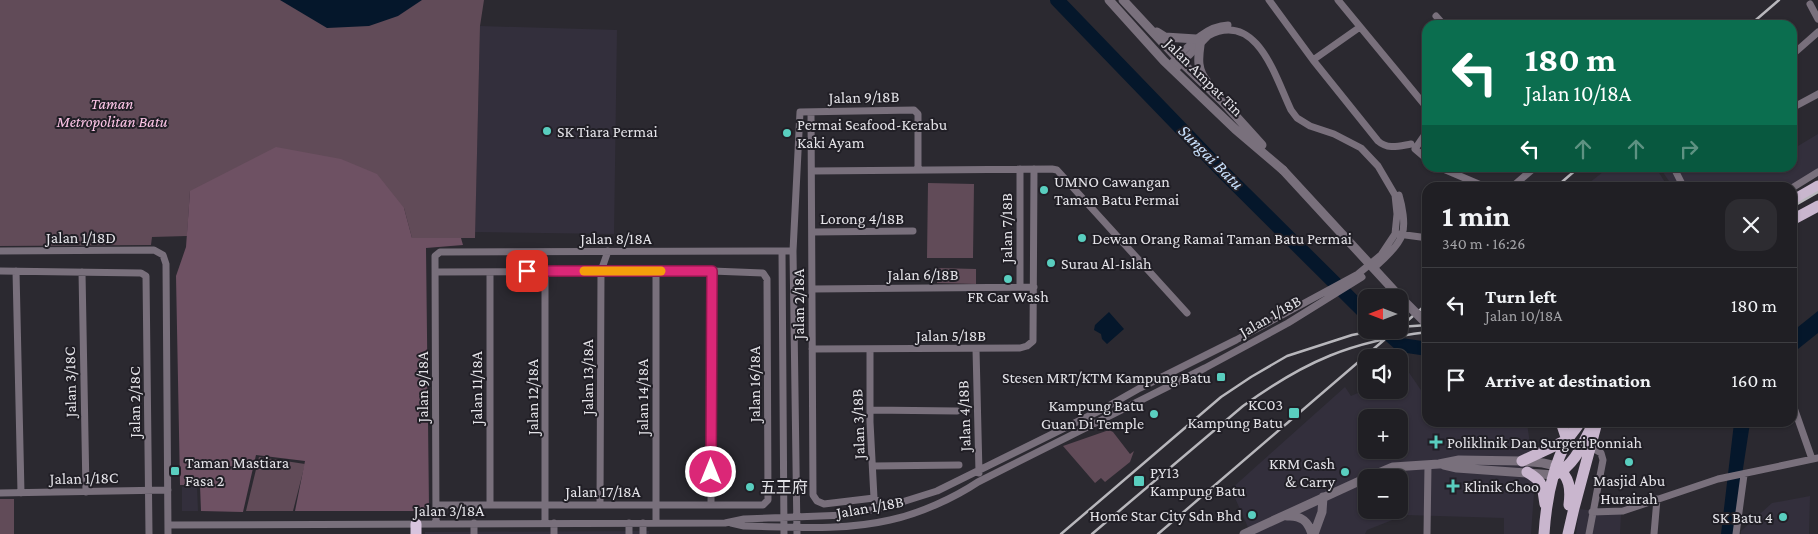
<!DOCTYPE html>
<html lang="en">
<head>
<meta charset="utf-8">
<style>
	body { margin:0; font-family:"Crimson Pro","Noto Sans SC",serif; background:#2d2c31; color:#f1f3f6; height:100vh; display:flex; flex-direction:column; font-size:19px; white-space:nowrap }
	* { box-sizing:border-box; margin:0 }
	p { font-size:16px; color:#a2a2a6 }
	.icon { flex:none; width:28px; height:28px; fill:none; stroke:currentColor; stroke-width:2; stroke-linecap:round; stroke-linejoin:round }
	.map { position:relative; flex:1; overflow:hidden }
	.details { position:absolute; left:1422px; top:182px; width:375px; height:245px; display:flex; flex-direction:column; background:#201f24; border-radius:15px; box-shadow:0 1px 4px #0004,0 0 0 1px #3d3d41 }
	.details>* { flex:none }
	.banner { position:absolute; left:1422px; top:20px; width:375px; height:152px; border-radius:15px; box-shadow:0 1px 4px #0004,0 0 0 1px #3d3d41; background:#0b6e4f; color:#fff; overflow:hidden }
	.needle { width:32px; rotate:270deg }
	.buttons { position:absolute; left:1358px; top:289px; display:grid; gap:10px }
	.buttons a { display:grid; place-items:center; width:50px; height:50px; border-radius:10px; background:#201f24; box-shadow:0 1px 4px #0004,0 0 0 1px #3d3d41; font-size:25px }
	.pin { position:absolute; display:grid; place-items:center; width:42px; height:42px; color:#fff; margin:-21px; border-radius:10px; box-shadow:0 2px 8px #0006 }
	.me { position:absolute; width:55px; margin:-28px; rotate:0deg; stroke-linejoin:round; filter:drop-shadow(0 0 4px #0008) }
	.turn { display:flex; align-items:center; gap:18px; height:105px; padding:0 20px; font-size:22px }
	.turn .icon { width:65px; height:65px; stroke-width:2.5 }
	.turn b { display:block; font-size:35px; line-height:42px }
	.lanes { display:flex; align-items:center; height:48px; padding:0 20px; background:#0003; justify-content:center; gap:25px; direction:ltr }
	.lanes .off { opacity:.35 }
	.round { display:grid; place-items:center; flex:none; width:52px; height:52px; border-radius:15px; background:#2d2c31 }
	.head { display:flex; align-items:center; justify-content:space-between; height:85px; padding:0 20px }
	h1 { font-size:30px; font-weight:700; line-height:38px }
	ul { padding:0; list-style:none }
	li { display:flex; align-items:center; gap:15px; height:75px; padding:0 20px; border-top:1px solid #3d3d41 }
	li div { flex:1 }
	li b { display:block; font-size:19px }
	li em { font-style:normal }
	.map>svg:first-child { display:block }
	.built { fill:#332f3c; fill-rule:evenodd }
	.green { fill:#614b58 }
	.forest { fill:#6e5163 }
	.water { fill:#05172b }
	.lines { fill:none; stroke-linecap:round; stroke-linejoin:round }
	.river { stroke:#05172b; stroke-width:14 }
	.minor { stroke:#79707c; stroke-width:7 }
	.tertiary { stroke:#79707c; stroke-width:9 }
	.primary { stroke:#c9b6ce; stroke-width:11 }
	.trunk { stroke:#d8c4de; stroke-width:11 }
	.rail { stroke:#b8b7bc; stroke-width:2.5 }
	.tertiary-bridge { stroke:#79707c; stroke-width:9 }
	.route-casing { stroke:#8e194d; stroke-width:12 }
	.route { stroke:#db2777; stroke-width:9 }
	.slow { stroke:#f59e0b; stroke-width:9 }
	.poi-dot { fill:#59cebf; stroke:#211f26; stroke-width:2 }
	.labels { text-anchor:middle; dominant-baseline:central; stroke-width:4; stroke-linejoin:round; paint-order:stroke }
	.street-label { font-size:16px; fill:#e4e3e8; stroke:#211f26 }
	.park-label { font-size:16px; font-style:italic; fill:#fec6e8; stroke:#211f26 }
	.poi-label { font-size:16px; fill:#e4e3e8; stroke:#211f26; text-anchor:start }
	.water-label { font-size:18px; font-style:italic; fill:#c9e1fd; stroke:#211f26 }
</style>
</head>
<body>
<div class="map">
<svg width="1818" height="534" viewBox="0 0 1818 534">
	<rect width="100%" height="100%" fill="#2b2930"/>
	<path class="built" d="M480,26L617,30L614,234L475,232Z
		M1818,134V173L1792,187H1673L1660,168H1792L1793,149Z
		M1608,168H1656L1668,187H1584Z
		M1399,358L1427,399L1428,422L1527,423L1535,479L1531,534H1504V518L1405,515L1367,530L1365,534H1251L1231,489L1345,387L1351,396L1362,391L1366,387V390H1399ZM1366,418H1399V450H1366ZM1366,478H1399V510H1366Z
		M182,487H197L198,511H182Z
		M1810,496L1809,534H1741V531L1772,503Z
		M1579,509L1621,514L1620,534H1576Z
		M649,531V534H425V532Z"/>
	<path class="green" d="M0,0H484L480,26L475,238H412L404,208L190,191L187,236L152,237L151,245L0,246Z
		M928,183L974,184L973,258H927Z
		M937,268L976,269V284L937,283Z
		M1109,430L1113,432L1130,454L1134,451L1130,462L1105,482L1101,478L1095,483L1063,446Z
		M259,457L305,464L293,511H246Z
		M0,499H14V534H0Z"/>
	<path class="forest" d="M276,147L341,159L377,174L404,208L412,238H461L463,245L426,248L429,506L422,511H295L305,461L256,455L243,512L201,511L200,485H180L176,276L186,247L190,191Z"/>
	<path class="water" d="M280,0H422L398,16L369,26L327,28Z
		M1818,311V333L1793,353V331Z
		M1109,312L1124,329L1107,344L1102,339L1101,334L1094,330L1095,325Z
		M1734,423H1750L1733,534H1721Z"/>
	<g class="lines">
		<path class="river" d="M1057,0L1224,173L1366,314
			M1384,330L1401,345L1428,349"/>
		<path class="minor" d="M1269,0L1313,60L1378,141C1388,150 1399,146 1411,144
			M1338,0L1428,109
			M1810,4L1818,19
			M1436,16L1444,25
			M1792,55L1818,32
			M1313,60L1360,27
			M1169,66C1186,49 1203,26 1228,25
			M1792,108L1818,94
			M811,112L813,495L817,501L824,504L874,498L886,507
			M1428,130L1415,149L1428,160
			M1441,168L1488,188
			M1674,168L1684,188
			M812,171L1052,169L1057,170L1187,313
			M1511,188L1534,168
			M1792,188L1818,172
			M812,232L913,231
			M1398,234L1428,238
			M0,251L154,250L163,255L166,264L168,534
			M782,251L784,534
			M1376,266C1384,259 1399,245 1402,235C1406,224 1402,205 1399,195
			M0,271L141,273L146,276L149,534
			M16,271L21,493
			M656,271V522
			M82,272L86,492
			M435,272L712,271L763,273L767,279L768,500L763,505H436
			M490,272V505
			M1020,287V169
			M812,289L1034,287
			M812,349L1020,348L1027,346L1033,341L1034,169
			M870,349V422L874,498
			M976,349L979,473
			M1792,402L1812,459
			M870,410L957,411
			M873,466L959,465
			M0,493L168,490
			M600,505L601,271L608,251
			M711,505L712,271
			M1592,512L1623,511L1718,479L1818,458
			M474,523V534
			M545,523V271
			M554,523V534
			M731,523L744,526C793,527 843,531 890,520C919,514 954,498 978,482L1205,368L1288,323L1362,277
			M436,524L435,256L440,252L793,251
			M168,525L725,523L744,519L846,515L886,507L937,491L1103,409L1140,388L1236,340L1358,274L1381,255L1395,234L1397,214L1395,195L1378,166L1361,148L1334,134L1310,126L1297,118L1291,110C1276,79 1257,9 1208,36L1174,71
			M629,534V523
			M643,534V523
			M797,534L793,251L800,112L914,110L918,114V170
			M1427,534L1428,465
			M1589,534L1603,460L1601,453L1591,447
			M1654,534L1657,499
			M1736,534L1744,475"/>
		<path class="tertiary" d="M1109,0L1164,61L1235,129L1283,170
			M1123,0L1177,58L1224,103L1262,145
			M1157,32L1165,37L1196,39
			M1200,45C1198,59 1197,70 1207,82
			M1444,465L1457,468L1554,475
			M1367,478L1393,467L1439,464L1459,460L1522,461L1543,463L1556,466
			M1287,516C1301,515 1308,521 1312,534
			M1244,534L1366,478
			M1314,534L1322,512L1323,497"/>
		<path class="primary" d="M1792,201L1818,186
			M1792,220L1818,206
			M1561,422L1567,440
			M1522,461L1567,440
			M1556,466C1570,477 1571,489 1569,505
			M1527,472C1544,482 1542,486 1545,504
			M1556,474C1575,465 1583,443 1592,426
			M1544,534C1546,503 1552,470 1566,442C1570,435 1576,429 1580,422
			M1568,534L1574,508L1597,422"/>
		<path class="trunk" d="M416,524V534"/>
		<path class="rail" d="M1750,25L1779,0
			M1555,188L1578,168
			M1792,207L1818,192
			M1399,327L1428,325
			M1399,328L1428,303
			M1061,534L1221,397L1251,377L1287,356L1352,335L1378,330
			M1092,534L1243,406C1305,361 1352,341 1428,332
			M1158,534L1384,340"/>
		<path class="tertiary-bridge" d="M1283,170L1400,297L1428,325"/>
	</g>
	<g class="lines">
		<g class="route-casing">
			<path id="route" d="M527,271H712L711,472"/>
		</g>
		<use href="#route" class="route"/>
		<path class="slow" d="M584,271H661"/>
	</g>
	<g class="poi-dot">
		<circle cx="547" cy="131" r="5"/>
		<circle cx="787" cy="133" r="5"/>
		<circle cx="1044" cy="190" r="5"/>
		<circle cx="1082" cy="238" r="5"/>
		<circle cx="1051" cy="263" r="5"/>
		<circle cx="1008" cy="279" r="5"/>
		<rect x="1216" y="372" width="10" height="10" rx="2.5"/>
		<rect x="1288" y="407" width="12" height="12" rx="2.5"/>
		<circle cx="1154" cy="414" r="5"/>
		<path d="M1433.5 434.5h5v5h5v5h-5v5h-5v-5h-5v-5h5z"/>
		<circle cx="1629" cy="462" r="5"/>
		<rect x="170" y="466" width="10" height="10" rx="2.5"/>
		<circle cx="1345" cy="472" r="5"/>
		<rect x="1133" y="475" width="12" height="12" rx="2.5"/>
		<path d="M1450.5 478.5h5v5h5v5h-5v5h-5v-5h-5v-5h5z"/>
		<circle cx="750" cy="487" r="5"/>
		<circle cx="1252" cy="515" r="5"/>
		<circle cx="1783" cy="517" r="5"/>
	</g>
	<g class="labels">
		<g class="street-label">
			<text transform="translate(1204 77) rotate(45)">Jalan Ampat Tin</text>
			<text transform="translate(864 97) rotate(-1)">Jalan 9/18B</text>
			<text x="862" y="218">Lorong 4/18B</text>
			<text transform="translate(1006 228) rotate(-90)">Jalan 7/18B</text>
			<text x="81" y="237">Jalan 1/18D</text>
			<text x="616" y="238">Jalan 8/18A</text>
			<text x="923" y="274">Jalan 6/18B</text>
			<text transform="translate(798 304) rotate(-90)">Jalan 2/18A</text>
			<text transform="translate(1270 316) rotate(-30)">Jalan 1/18B</text>
			<text x="951" y="335">Jalan 5/18B</text>
			<text transform="translate(587 377) rotate(-90)">Jalan 13/18A</text>
			<text transform="translate(70 382) rotate(-91)">Jalan 3/18C</text>
			<text transform="translate(754 384) rotate(-90)">Jalan 16/18A</text>
			<text transform="translate(422 387) rotate(-90)">Jalan 9/18A</text>
			<text transform="translate(476 388) rotate(-90)">Jalan 11/18A</text>
			<text transform="translate(532 397) rotate(-90)">Jalan 12/18A</text>
			<text transform="translate(642 397) rotate(-90)">Jalan 14/18A</text>
			<text transform="translate(134 402) rotate(-90)">Jalan 2/18C</text>
			<text transform="translate(964 416) rotate(-92)">Jalan 4/18B</text>
			<text transform="translate(858 424) rotate(-92)">Jalan 3/18B</text>
			<text transform="translate(84 478) rotate(-1)">Jalan 1/18C</text>
			<text x="603" y="491">Jalan 17/18A</text>
			<text transform="translate(870 507) rotate(-10)">Jalan 1/18B</text>
			<text x="449" y="510">Jalan 3/18A</text>
		</g>
		<g class="park-label">
			<text x="112" y="103">Taman<tspan x="112" dy="18">Metropolitan Batu</tspan></text>
		</g>
		<g class="poi-label">
			<text x="797" y="124">Permai Seafood-Kerabu<tspan x="797" dy="18">Kaki Ayam</tspan></text>
			<text x="557" y="131">SK Tiara Permai</text>
			<text x="1054" y="181">UMNO Cawangan<tspan x="1054" dy="18">Taman Batu Permai</tspan></text>
			<text x="1092" y="238">Dewan Orang Ramai Taman Batu Permai</text>
			<text x="1061" y="263">Surau Al-Islah</text>
			<text x="1008" y="296" text-anchor="middle">FR Car Wash</text>
			<text x="1211" y="377" text-anchor="end">Stesen MRT/KTM Kampung Batu</text>
			<text x="1283" y="404" text-anchor="end">KC03<tspan x="1283" dy="18">Kampung Batu</tspan></text>
			<text x="1144" y="405" text-anchor="end">Kampung Batu<tspan x="1144" dy="18">Guan Di Temple</tspan></text>
			<text x="1447" y="442">Poliklinik Dan Surgeri Ponniah</text>
			<text x="185" y="462">Taman Mastiara<tspan x="185" dy="18">Fasa 2</tspan></text>
			<text x="1335" y="463" text-anchor="end">KRM Cash<tspan x="1335" dy="18">&amp; Carry</tspan></text>
			<text x="1150" y="472">PY13<tspan x="1150" dy="18">Kampung Batu</tspan></text>
			<text x="1629" y="480" text-anchor="middle">Masjid Abu<tspan x="1629" dy="18">Hurairah</tspan></text>
			<text x="1464" y="486">Klinik Choo</text>
			<text x="760" y="487">五王府</text>
			<text x="1242" y="515" text-anchor="end">Home Star City Sdn Bhd</text>
			<text x="1773" y="517" text-anchor="end">SK Batu 4</text>
		</g>
		<g class="water-label">
			<text transform="translate(1211 157) rotate(45)">Sungai Batu</text>
		</g>
	</g>
</svg>
<div class="buttons">
<a><svg class="needle" viewBox="-14 -14 28 28"><path d="M0-13l5 13h-10z" fill="#e53935"/><path d="M0 13l5-13h-10z" fill="#a2a2a6"/></svg></a>
<a><svg class="icon" aria-label="sound" viewBox="0 0 24 24"><path d="M4 9h4l5-4v14l-5-4H4zM17 9q2 3 0 6"/></svg></a>
<a>+</a>
<a>−</a>
</div>
<div class="pin" style="left:527px;top:271px;background:#d93025"><svg class="icon" aria-label="arrive" viewBox="0 0 24 24"><path d="M6 21V4h12l-3 4 3 4H6"/></svg></div>
<svg class="me" style="left:711px;top:472px" viewBox="-20 -20 40 40"><circle r="17" fill="#db2777" stroke="#fff" stroke-width="3"/><path d="M0-11L8 9 0 5-8 9z" fill="#fff"/></svg>
<div class="banner">
<div class="turn"><svg class="icon" aria-label="left" viewBox="0 0 24 24"><path d="M17 20v-9H6M10 6l-5 5 5 5"/></svg><div><b>180 m</b>Jalan 10/18A</div></div>
<div class="lanes"><svg class="icon" aria-label="left" viewBox="0 0 24 24"><path d="M17 20v-9H6M10 6l-5 5 5 5"/></svg><svg class="icon off" aria-label="ahead" viewBox="0 0 24 24"><path d="M12 20V5M6 11l6-6 6 6"/></svg><svg class="icon off" aria-label="ahead" viewBox="0 0 24 24"><path d="M12 20V5M6 11l6-6 6 6"/></svg><svg class="icon off" aria-label="right" viewBox="0 0 24 24"><path d="M7 20v-9h11M14 6l5 5-5 5"/></svg></div>
</div>
<section class="details">
<div class="head"><div><h1>1 min</h1><p>340 m · 16:26</p></div><a class="round"><svg class="icon" aria-label="close" viewBox="0 0 24 24"><path d="M6 6l12 12M18 6L6 18"/></svg></a></div>
<ul>
<li><svg class="icon" aria-label="left" viewBox="0 0 24 24"><path d="M17 20v-9H6M10 6l-5 5 5 5"/></svg><div><b>Turn left</b><p>Jalan 10/18A</p></div><em>180 m</em></li>
<li><svg class="icon" aria-label="arrive" viewBox="0 0 24 24"><path d="M6 21V4h12l-3 4 3 4H6"/></svg><div><b>Arrive at destination</b></div><em>160 m</em></li>
</ul>
</section>
</div>
</body>
</html>
